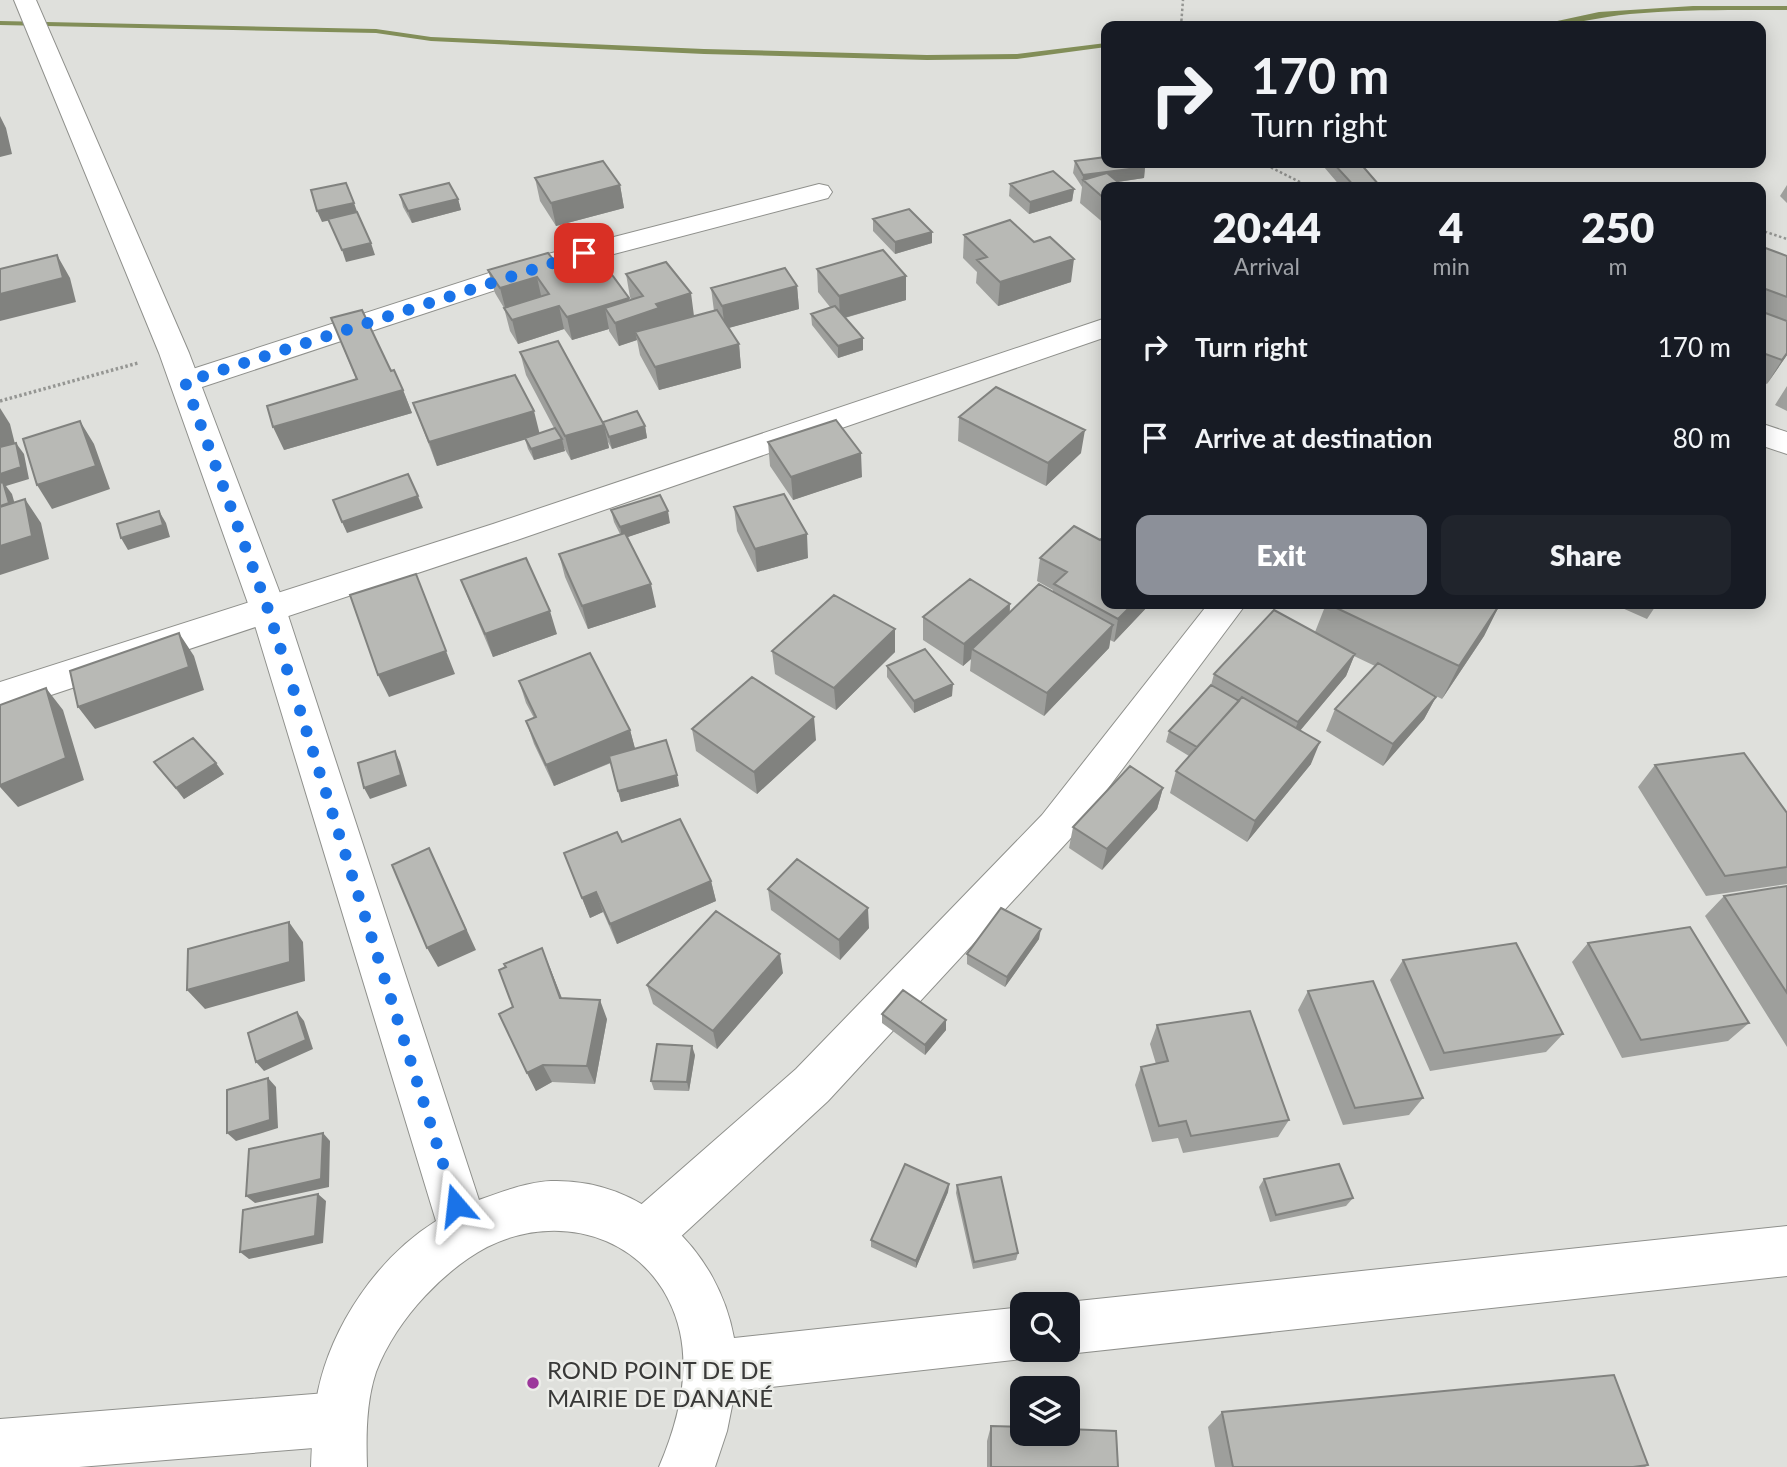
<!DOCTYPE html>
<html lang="en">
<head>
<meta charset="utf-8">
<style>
	body { margin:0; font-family:Lato,sans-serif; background:#20242c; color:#f1f3f6; height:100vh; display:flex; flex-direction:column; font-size:26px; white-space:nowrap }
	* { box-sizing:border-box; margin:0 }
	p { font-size:23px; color:#9ea1a6 }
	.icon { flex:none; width:38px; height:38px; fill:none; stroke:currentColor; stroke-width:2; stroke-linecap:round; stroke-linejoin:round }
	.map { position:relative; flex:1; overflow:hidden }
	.details { position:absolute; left:1101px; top:182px; width:665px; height:427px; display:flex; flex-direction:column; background:#171b24; border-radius:14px; box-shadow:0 4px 18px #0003 }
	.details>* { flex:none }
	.banner { position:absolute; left:1101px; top:21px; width:665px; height:147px; border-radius:14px; box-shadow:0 4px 18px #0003; background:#171b24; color:#f1f3f6; overflow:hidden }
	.tools { position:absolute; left:1010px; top:1292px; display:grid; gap:14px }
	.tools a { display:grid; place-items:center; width:70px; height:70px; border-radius:14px; background:#171b24; box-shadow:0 4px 18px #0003; font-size:35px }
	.pin { position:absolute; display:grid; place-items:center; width:60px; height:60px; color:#fff; margin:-30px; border-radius:14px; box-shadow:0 4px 10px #0006 }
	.me { position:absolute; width:77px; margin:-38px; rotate:343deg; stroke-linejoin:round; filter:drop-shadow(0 0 5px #0008) }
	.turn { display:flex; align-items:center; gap:24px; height:147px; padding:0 35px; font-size:32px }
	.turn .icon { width:91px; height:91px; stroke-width:2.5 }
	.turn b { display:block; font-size:49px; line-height:60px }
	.eta { display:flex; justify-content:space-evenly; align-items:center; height:119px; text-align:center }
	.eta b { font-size:42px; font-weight:800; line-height:49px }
	.action { display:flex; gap:14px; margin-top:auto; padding:14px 35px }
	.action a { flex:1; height:80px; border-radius:14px; background:#8c9099; color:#fff; font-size:28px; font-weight:800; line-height:80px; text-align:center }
	.action a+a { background:#20242c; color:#f1f3f6 }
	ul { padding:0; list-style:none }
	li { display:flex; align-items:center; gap:21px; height:91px; padding:0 35px }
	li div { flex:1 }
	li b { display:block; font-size:26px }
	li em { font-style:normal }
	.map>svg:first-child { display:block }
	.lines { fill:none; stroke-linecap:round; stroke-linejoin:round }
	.stream { fill:#828e58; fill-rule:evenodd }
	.street-casing { stroke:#8f908c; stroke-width:2 }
	.secondary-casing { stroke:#8f908c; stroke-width:2 }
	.path-far1 { stroke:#959693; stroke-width:2.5; stroke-dasharray:2.5 2.5; stroke-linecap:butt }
	.path { stroke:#959693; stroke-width:3.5; stroke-dasharray:2.5 2.5; stroke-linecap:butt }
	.street { fill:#fff; fill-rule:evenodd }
	.secondary { fill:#fff; fill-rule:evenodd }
	.wall { fill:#9e9f9c }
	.shaded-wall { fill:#81827f }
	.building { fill:#b8b9b5; stroke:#81827f; stroke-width:2 }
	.route { stroke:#1a73e8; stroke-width:12; stroke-dasharray:0 21.6 }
	.poi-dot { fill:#9c379b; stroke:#ecede9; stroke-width:2.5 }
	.labels { text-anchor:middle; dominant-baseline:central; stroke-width:5; stroke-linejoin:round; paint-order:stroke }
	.near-poi-label { font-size:24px; fill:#393938; stroke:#ecede9; text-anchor:start }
</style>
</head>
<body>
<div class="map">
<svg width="1787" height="1467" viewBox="0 0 1787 1467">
	<rect width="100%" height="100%" fill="#dfe0dc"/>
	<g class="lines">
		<path class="stream" d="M1693,6H1787V10C1735,10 1682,9 1630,14C1599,17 1564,27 1534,26L1599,12Z
			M0,21L376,29L431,37L704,49L927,55L1017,54L1106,43V47L1017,59L927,60L704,54L431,41L376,33L0,25Z"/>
		<g class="street-casing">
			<path id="street" d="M819,184L828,186L832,192L828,198L568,266L196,389L185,392L174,389L170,382L174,375L548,254Z
				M1106,318V337L517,540L0,712V682L493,524Z
				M1760,423L1787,432V454L1760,445Z
				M1208,604H1246L1070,839L828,1101L664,1252L646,1259L628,1252L621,1234L628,1216L796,1069L1042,815Z
				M339,1392L358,1400L366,1419L358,1438L339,1446L79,1467H0V1419Z"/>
		</g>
		<g class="secondary-casing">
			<path id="secondary" d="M14,0H36L189,353L286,609L479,1200C501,1192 527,1182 551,1181C644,1178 718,1250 734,1338L1022,1307V1349H1041L1040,1351L1022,1359L735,1391L727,1431L715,1467H659C677,1425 690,1378 680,1332C660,1243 567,1207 487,1247C464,1259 443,1277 425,1296C405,1317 386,1345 376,1372C366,1402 366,1436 367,1467H311C312,1442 313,1416 318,1391C332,1325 378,1257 436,1221L250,609L159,353Z
				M1787,1226V1276L1068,1354L1056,1349H1068V1304H1064L1068,1302Z"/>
		</g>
		<path class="path-far1" d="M1181,26L1183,0
			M1262,163L1310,187
			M1760,230L1787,239"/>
		<path class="path" d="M0,401L138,363"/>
		<use href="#street" class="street"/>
		<use href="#secondary" class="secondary"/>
	</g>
	<path class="wall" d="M1075,161L1145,167L1144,178L1118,182L1106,187V225L1080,203L1082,187L1073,173Z
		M1325,163H1360L1379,185V187H1341L1324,167Z
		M535,178L620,185L624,208L556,226L540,201Z
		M1010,184L1074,189L1072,201L1029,214L1009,196Z
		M1787,185V203L1780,196Z
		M400,195L458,199L461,210L412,223L403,207Z
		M873,219L932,232V243L895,254L873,231Z
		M964,235L1071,282L998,306L976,283L977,272L963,258Z
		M1760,246L1787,256V355L1767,384L1760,381Z
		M557,264L629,298V301L632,300L630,297L626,274L694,316L714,311L711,288L797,286L799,309L728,328L739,344L741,368L659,390L640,355L637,340L619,346L609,331V329L572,340L564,329L518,344L510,331L504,308L495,293L488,270Z
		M817,269L906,300L845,318L863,338V350L838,358L812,325L811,314L830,307L818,292Z
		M331,318L391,371L403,390L412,413L284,450L356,379Z
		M520,352L603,422L645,426L647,438L612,449L608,442L609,448L571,460L563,446L565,451L534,460L528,449L525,439L437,466L413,403L540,433L554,428L526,375Z
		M1787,386V411L1775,405Z
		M959,417L1081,453L1046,486L958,441Z
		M768,442L862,477L793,500L770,466Z
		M734,507L808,558L757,572L737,531Z
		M611,510L670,523L627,537L656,607L588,629L565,577L559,554L620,534L614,522Z
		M1074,526L1106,604H1150L1114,642L1110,640L1109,648L1044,716L970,671L971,659L963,666L923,640V617L1010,604V612L1053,592V590L1037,581L1040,558Z
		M461,580L557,634L493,657L470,603Z
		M1326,604H1500L1484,636L1442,699L1428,692L1436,697L1424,719L1383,766L1326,731L1335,709L1375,666L1354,656L1346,676L1300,730L1311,764L1247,842L1170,793L1176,771L1189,756L1166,742L1169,731L1211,685L1214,674L1315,632Z
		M1613,604H1657L1647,619Z
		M895,629V652L836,710L775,674L772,651Z
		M887,666L952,696L914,713L887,677Z
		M519,681L630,730L635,749L679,786L621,802L611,763L554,786L534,744L526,721L534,718L526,703Z
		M692,729L816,740L757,794L696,751Z
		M154,762L224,774L184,799Z
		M1655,765L1787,813V884L1706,896L1638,787Z
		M1163,788L1157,809L1102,870L1069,848L1073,827Z
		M622,842L711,881L716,901L617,944L603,912L590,918L564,853Z
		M1787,886V1047L1705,916L1724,896Z
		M768,889L869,928L840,960L771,910Z
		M1039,939L1005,987L967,964V954Z
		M1588,943L1749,1023L1728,1041L1622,1058L1572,962Z
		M1403,960L1563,1034L1546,1052L1430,1071L1390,980Z
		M550,968L562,998L607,1019L595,1084L552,1082L536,1091L527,1073L513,1007Z
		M783,973L717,1049L653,1004L647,985Z
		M1308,991L1423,1098L1409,1115L1343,1125L1298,1010Z
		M882,1014L946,1020V1030L925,1055L882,1023Z
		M1157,1025L1289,1120L1278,1137L1183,1153L1178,1138L1152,1142L1135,1085L1141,1067L1156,1064L1150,1044Z
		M695,1055L689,1091L654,1090L651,1081Z
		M1264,1179L1353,1198L1346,1206L1270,1222L1259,1187Z
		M949,1184L948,1192L916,1268L871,1247V1240Z
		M957,1185L1018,1253L1016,1260L973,1269L956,1193Z
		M1222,1412L1648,1465L1645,1467H1215L1208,1427Z
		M991,1426L1118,1467H987V1441Z"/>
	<path class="shaded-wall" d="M0,116L6,128L12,154L0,157Z
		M1145,167L1144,178L1090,186L1083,180L1082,187L1083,175Z
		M620,185L624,208L556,226L551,203Z
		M1074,189L1072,201L1029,214L1030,202Z
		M458,199L461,210L412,223L408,211Z
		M354,203L358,214L322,222L317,211Z
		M932,232V243L895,254V242Z
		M371,243L375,255L346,262L342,250Z
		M57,255L70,278L76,302L0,321V294Z
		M1074,259L1071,282L998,306L1000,282Z
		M906,276V300L840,319L839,296Z
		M537,277L542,300L506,311L500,288Z
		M797,286L799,309L725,329L722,306Z
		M691,293L694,316L635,332L637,340L619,346L615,323L605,308L609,329L572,340L567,317L629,298L632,317L656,304Z
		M559,306L564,329L518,344L512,320Z
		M863,338V350L838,358V346Z
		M739,344L741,368L659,390L655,367Z
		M1787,353V355L1767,384L1782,360Z
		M403,390L412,413L284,450L273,427Z
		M0,408L10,424L16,448L0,453Z
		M534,411L540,435L437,466L429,442Z
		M80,421L94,444L110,489L52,509L37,485Z
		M604,425L609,448L571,460L565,436Z
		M645,426L647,438L612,449L609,437Z
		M1085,430L1081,453L1046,486L1048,463Z
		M562,439L565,451L534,460L531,449Z
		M16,443L24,454L29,479L6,486L12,494L18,515L0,521V474Z
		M861,453L862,477L793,500L791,477Z
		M418,496L423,508L347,533L342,522Z
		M25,499L41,523L49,559L0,575V546Z
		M159,511L166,523L170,537L128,550L121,538Z
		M668,511L670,523L622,539L620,527Z
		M807,534L808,558L757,572L755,549Z
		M416,574L455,674L389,697L378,675Z
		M651,584L656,607L588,629L582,606Z
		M1010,604L1008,627L972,649L971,659L963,666L964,644Z
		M1133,604H1150L1114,642L1118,619Z
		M1500,604L1484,636L1442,699L1459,666Z
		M550,611L557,634L493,657L485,634Z
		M1113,625L1109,648L1044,716L1047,693Z
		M895,629V652L836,710L834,688Z
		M179,633L194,656L204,690L95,729L78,707Z
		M1355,654L1346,676L1289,744L1298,722Z
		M953,684L952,696L914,713V701Z
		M46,688L63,710L84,780L18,807L0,787V785Z
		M1436,697L1424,719L1383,766L1393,744Z
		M814,717L816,740L757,794L754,772Z
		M630,730L636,752L554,786L546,765Z
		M1320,742L1311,764L1247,842L1255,821Z
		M395,751L400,762L407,786L370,799L364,788Z
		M216,763L224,774L184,799L176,788Z
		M677,775L679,786L621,802L618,791Z
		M1163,788L1157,809L1102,870L1107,849Z
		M429,848L476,950L438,967L427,948Z
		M711,881L716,901L617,944L610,924Z
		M596,892L603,912L590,918L582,898Z
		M868,908L869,928L840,960L839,940Z
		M289,922L303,942L305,981L205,1009L187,990Z
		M1041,929L1039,939L1005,987L1007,977Z
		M542,948L550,968L569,1017L560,998Z
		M780,954L783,973L717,1049L713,1031Z
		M600,1000L607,1019L595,1084L587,1066Z
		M297,1012L304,1021L313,1049L264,1071L256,1062Z
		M946,1020V1030L925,1055V1045Z
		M692,1046L695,1055L689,1091L687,1082Z
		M543,1065L552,1082L536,1091L527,1073Z
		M268,1078L276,1087L278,1128L236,1141L227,1133Z
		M323,1133L330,1141L329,1187L255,1203L246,1196Z
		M949,1184L948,1192L916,1268V1261Z
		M318,1194L326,1201L323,1243L249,1259L240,1252Z"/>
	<path class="building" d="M1106,157V163H1143L1145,167L1083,175L1075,161Z
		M603,161L620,185L551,203L535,178Z
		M1333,163H1360L1379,185L1355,187Z
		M1053,171L1074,189L1030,202L1010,184Z
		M1107,173L1124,187H1106V200L1083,180Z
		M346,183L354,203L317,211L311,190Z
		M449,183L458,199L408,211L400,195Z
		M909,209L932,232L895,242L873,219Z
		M357,212L371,243L342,250L328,219Z
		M1010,220L1034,242L1050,237L1074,259L1000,282L977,260L987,257L964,235Z
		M1760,246L1787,256V297L1760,287Z
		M883,250L906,276L839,296L817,269Z
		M548,253L557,264L596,253L629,298L567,317L559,306L512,320L504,308L549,294L537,277L500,288L488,270Z
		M57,255L63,278L0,294V269Z
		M666,262L691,293L656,304L659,308L615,323L605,308L643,296L626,274Z
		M785,268L797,286L722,306L711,288Z
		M835,306L863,338L838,346L811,314Z
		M362,310L391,371L394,370L403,390L273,427L267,406L357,379L331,318Z
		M717,310L739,344L655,367L635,332Z
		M1760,311L1787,321V353L1782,360L1760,352Z
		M558,341L604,425L565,436L520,352Z
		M515,375L534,411L429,442L413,403Z
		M996,387L1085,430L1048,463L959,417Z
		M637,411L645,426L609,437L603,422Z
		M836,420L861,453L791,477L768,442Z
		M80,421L96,466L37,485L23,439Z
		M555,428L562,439L531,449L525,438Z
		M16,443L21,467L0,474V447Z
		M408,474L418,496L342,522L333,500Z
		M3,482L9,503L0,506V483Z
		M784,494L807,534L755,549L734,507Z
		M660,495L668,511L620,527L611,510Z
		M25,499L32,536L0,546V507Z
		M159,511L163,525L121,538L117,524Z
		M1074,526L1100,540L1106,535V604H1133L1118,619L1054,584L1067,572L1040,558Z
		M625,533L651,584L582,606L559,554Z
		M526,558L550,611L485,634L461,580Z
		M416,574L446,651L378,675L350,595Z
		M970,579L1010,604L964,644L923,617Z
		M1039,584L1113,625L1047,693L972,649Z
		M834,595L895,629L834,688L772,651Z
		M1328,604H1500L1459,666Z
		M1274,610L1355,654L1298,722L1214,674Z
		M179,633L189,667L78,707L70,671Z
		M925,649L953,684L914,701L887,666Z
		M590,653L630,730L546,765L526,721L536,717L519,681Z
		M1378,663L1436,697L1393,744L1335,709Z
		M752,677L814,717L754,772L692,729Z
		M1211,685L1239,701L1197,747L1169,731Z
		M46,688L66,758L0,785V705Z
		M1242,697L1320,742L1255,821L1176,771Z
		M193,738L216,763L176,788L154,762Z
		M666,740L677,775L618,791L609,756Z
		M395,751L401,775L364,788L358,763Z
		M1744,753L1787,813V867L1725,876L1655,765Z
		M1130,766L1163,788L1107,849L1073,827Z
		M680,819L711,881L610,924L596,892L582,898L564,853L617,832L622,842Z
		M429,848L466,930L427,948L392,865Z
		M797,859L868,908L839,940L768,889Z
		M1787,886V993L1724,896Z
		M1001,908L1041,929L1007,977L967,954Z
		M716,911L780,954L713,1031L647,985Z
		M289,922L290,962L187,990L188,949Z
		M1690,927L1749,1023L1641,1040L1588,943Z
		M1516,943L1563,1034L1444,1053L1403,960Z
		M542,948L560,998L600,1000L587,1066L543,1065L527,1073L499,1014L513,1007L499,970L506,967L504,964Z
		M1373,981L1423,1098L1355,1108L1308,991Z
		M903,990L946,1020L925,1045L882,1014Z
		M1250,1011L1289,1120L1191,1136L1186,1121L1159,1126L1141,1067L1168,1061L1157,1025Z
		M297,1012L306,1040L256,1062L248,1033Z
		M657,1044L692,1046L687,1082L651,1081Z
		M268,1078L270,1120L227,1133V1090Z
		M323,1133L321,1179L246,1196L249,1149Z
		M905,1164L949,1184L916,1261L871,1240Z
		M1339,1164L1353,1198L1276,1215L1264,1179Z
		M1001,1177L1018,1253L974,1262L957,1185Z
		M318,1194L315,1236L240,1252L243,1210Z
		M1614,1375L1648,1465L1633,1467H1233L1222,1412Z
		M991,1426L1022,1427V1433H1068V1429L1116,1431L1118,1467H991Z"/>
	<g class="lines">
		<path class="route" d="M456,1205L268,609L185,382L584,253"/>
	</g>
	<circle class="poi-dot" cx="533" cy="1383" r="7"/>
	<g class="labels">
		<g class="near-poi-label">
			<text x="547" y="1369">ROND POINT DE DE<tspan x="547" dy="28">MAIRIE DE DANANÉ</tspan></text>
		</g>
	</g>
</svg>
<div class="tools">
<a><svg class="icon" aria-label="search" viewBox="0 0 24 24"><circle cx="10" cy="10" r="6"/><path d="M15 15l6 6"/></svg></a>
<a><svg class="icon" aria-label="layers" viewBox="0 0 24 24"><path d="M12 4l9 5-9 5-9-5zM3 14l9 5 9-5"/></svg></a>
</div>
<div class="pin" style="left:584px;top:253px;background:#d93025"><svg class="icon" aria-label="arrive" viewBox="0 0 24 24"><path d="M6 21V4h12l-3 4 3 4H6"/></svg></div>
<svg class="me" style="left:456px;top:1205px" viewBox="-20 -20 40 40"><path d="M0-17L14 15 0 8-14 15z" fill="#1a73e8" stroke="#fff" stroke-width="4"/></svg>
<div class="banner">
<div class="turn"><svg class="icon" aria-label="right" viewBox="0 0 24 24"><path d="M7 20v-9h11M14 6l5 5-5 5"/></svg><div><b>170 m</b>Turn right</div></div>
</div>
<section class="details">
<div class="eta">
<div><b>20:44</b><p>Arrival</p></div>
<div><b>4</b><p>min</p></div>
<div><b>250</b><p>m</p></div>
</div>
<ul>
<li><svg class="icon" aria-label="right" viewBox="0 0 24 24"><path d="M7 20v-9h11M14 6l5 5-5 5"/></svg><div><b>Turn right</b></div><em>170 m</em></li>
<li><svg class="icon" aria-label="arrive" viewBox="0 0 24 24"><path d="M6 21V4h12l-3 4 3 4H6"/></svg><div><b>Arrive at destination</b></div><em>80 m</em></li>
</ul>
<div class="action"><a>Exit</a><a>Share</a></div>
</section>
</div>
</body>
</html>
